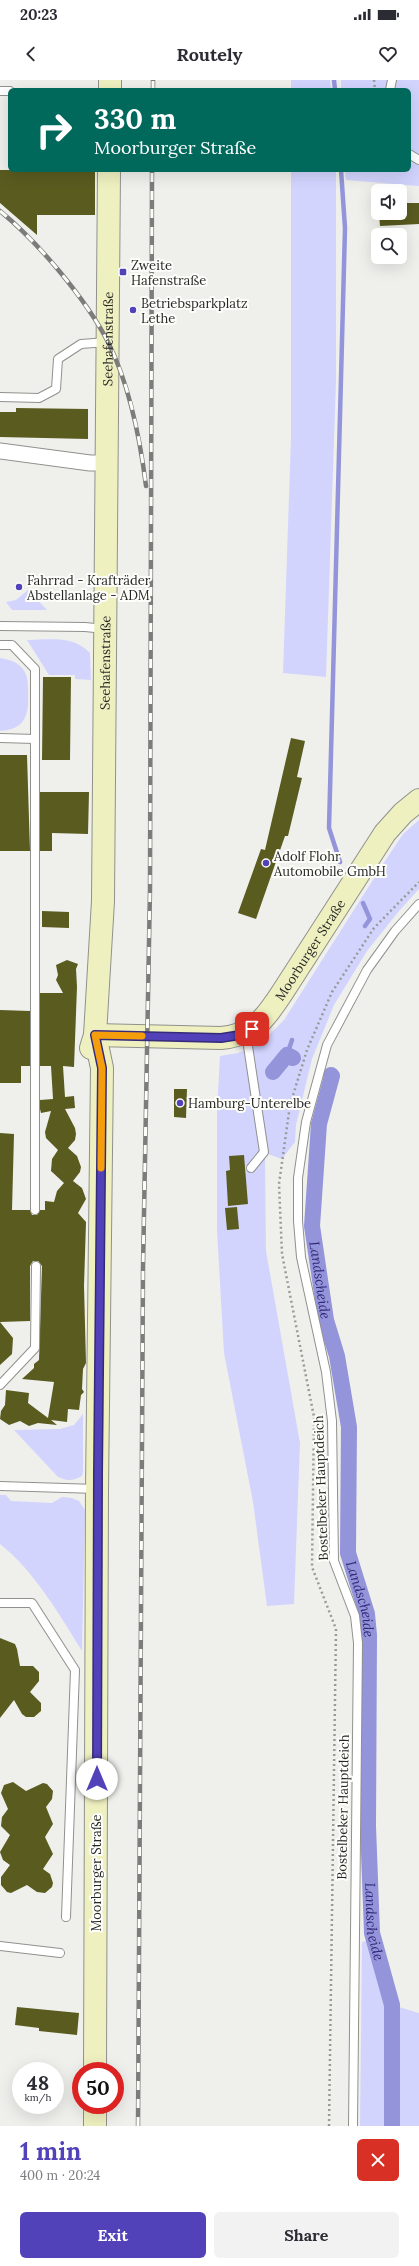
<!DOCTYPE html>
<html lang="en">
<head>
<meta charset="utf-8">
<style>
	body { margin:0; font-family:Lora,serif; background:#f2f2f3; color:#2b2b33; height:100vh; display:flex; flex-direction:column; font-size:15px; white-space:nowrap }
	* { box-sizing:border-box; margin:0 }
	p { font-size:13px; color:#7c7c81 }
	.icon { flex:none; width:22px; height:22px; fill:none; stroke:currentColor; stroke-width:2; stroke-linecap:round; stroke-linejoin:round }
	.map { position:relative; height:2046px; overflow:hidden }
	.details { display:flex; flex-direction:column; background:#fff; flex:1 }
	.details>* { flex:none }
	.banner { position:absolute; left:8px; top:8px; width:403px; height:84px; border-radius:6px; box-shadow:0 4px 16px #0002; background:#00695c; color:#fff; overflow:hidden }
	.tools { position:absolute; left:371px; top:104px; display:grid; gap:8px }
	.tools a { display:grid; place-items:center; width:36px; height:36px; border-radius:6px; background:#fff; box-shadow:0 4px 16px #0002; font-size:20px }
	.speed { position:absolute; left:12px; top:1982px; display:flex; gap:8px; font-size:20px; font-weight:700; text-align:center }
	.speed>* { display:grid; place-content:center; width:52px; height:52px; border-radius:50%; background:#fff; box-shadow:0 4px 16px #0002; line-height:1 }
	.speed small { font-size:10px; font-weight:400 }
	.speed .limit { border:6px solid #d22; background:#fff; color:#111 }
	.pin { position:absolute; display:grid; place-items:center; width:34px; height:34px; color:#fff; margin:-17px; border-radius:8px; box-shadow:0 2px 6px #0006 }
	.me { position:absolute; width:44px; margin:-22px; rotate:0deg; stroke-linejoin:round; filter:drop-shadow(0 0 3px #0008) }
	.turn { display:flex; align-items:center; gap:14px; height:84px; padding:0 20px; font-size:18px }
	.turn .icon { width:52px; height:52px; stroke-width:2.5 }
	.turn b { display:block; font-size:28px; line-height:34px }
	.round { display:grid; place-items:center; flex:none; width:42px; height:42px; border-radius:6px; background:#f2f2f3 }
	.head { display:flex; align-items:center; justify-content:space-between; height:68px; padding:0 20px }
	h1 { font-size:24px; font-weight:700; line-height:30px; color:#5242b9 }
	.action { display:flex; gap:8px; margin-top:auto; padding:8px 20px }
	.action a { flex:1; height:46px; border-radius:6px; background:#5242b9; color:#fff; font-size:16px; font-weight:700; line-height:46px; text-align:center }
	.action a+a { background:#f2f2f3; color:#2b2b33 }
	.status { display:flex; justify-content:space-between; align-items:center; height:28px; padding:0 20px; background:#fff; direction:ltr }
	.status svg { height:11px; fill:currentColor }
	header { display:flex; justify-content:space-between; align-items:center; height:52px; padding:0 20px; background:#fff; font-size:18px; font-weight:700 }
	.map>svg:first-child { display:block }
	.green { fill:#d2d4fe }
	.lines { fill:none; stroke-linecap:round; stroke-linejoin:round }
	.stream { stroke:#9394da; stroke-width:4.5 }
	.canal { stroke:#9394da; stroke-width:16 }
	.building { fill:#5a5b1f }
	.service-casing { stroke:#90918d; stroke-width:10 }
	.minor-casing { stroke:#90918d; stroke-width:17 }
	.secondary-casing { stroke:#90918d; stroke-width:24 }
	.path { stroke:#999a97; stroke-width:2.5; stroke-dasharray:2 3; stroke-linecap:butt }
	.service { stroke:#fff; stroke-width:8 }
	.minor { stroke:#fff; stroke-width:15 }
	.secondary { stroke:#eff0c0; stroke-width:22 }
	.rail-casing { stroke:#7c7c7a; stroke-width:4.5 }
	.rail { stroke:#fdfdf9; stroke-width:3; stroke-dasharray:9; stroke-linecap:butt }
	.route-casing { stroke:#352b78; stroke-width:10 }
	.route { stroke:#5242b9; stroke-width:7 }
	.slow { stroke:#f59e0b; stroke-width:7 }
	.poi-dot { fill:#5242b9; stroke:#fdfdf9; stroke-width:1.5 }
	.labels { text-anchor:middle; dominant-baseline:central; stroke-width:4; stroke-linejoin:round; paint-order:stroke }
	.poi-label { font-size:13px; fill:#262625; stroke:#fdfdf9; text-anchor:start }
	.street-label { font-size:13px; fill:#262625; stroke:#fdfdf9 }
	.water-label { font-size:14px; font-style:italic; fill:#332879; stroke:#fdfdf9 }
</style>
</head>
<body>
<div class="status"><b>20:23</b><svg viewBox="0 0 49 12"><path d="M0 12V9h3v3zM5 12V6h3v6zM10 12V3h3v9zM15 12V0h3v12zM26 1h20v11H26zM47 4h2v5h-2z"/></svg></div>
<header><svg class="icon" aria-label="back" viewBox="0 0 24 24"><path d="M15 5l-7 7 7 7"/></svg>Routely<svg class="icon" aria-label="heart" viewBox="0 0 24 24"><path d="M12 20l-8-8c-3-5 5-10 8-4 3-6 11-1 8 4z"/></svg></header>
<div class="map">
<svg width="419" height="2046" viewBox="0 0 419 2046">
	<rect width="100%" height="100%" fill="#eff0ec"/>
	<path class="green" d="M291,0H330L331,10H291Z
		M341,0H388L386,10H341Z
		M397,0H419V77L409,69V10H395Z
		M409,78L419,83V106L346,100L345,90H409Z
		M291,90H336V302L326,597L283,593L291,357Z
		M28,510L47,530H12L6,522L16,520Z
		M27,560C50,560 73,555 90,573L91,600L75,599V595H49Z
		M0,578C7,579 15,581 20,586C28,592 28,604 28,612C29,635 26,649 0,651Z
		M419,740V809L399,831L367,871L334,925L312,979L296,1045L295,1062L282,1079L265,1073L266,1171L300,1363L294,1524L267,1526L253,1422L224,1273L217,1150V1031L220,976L238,973L261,963L284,940L385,781L403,754Z
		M83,1334V1392L82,1396C73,1401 67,1401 58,1397L14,1350L60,1349L74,1345Z
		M0,1415H6L11,1421L52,1423L62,1417L72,1418L79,1421L85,1430L82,1571C59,1534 35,1492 0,1464Z
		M367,1861L392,1925L419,1933V2046H360L362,1862Z"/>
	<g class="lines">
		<path class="stream" d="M334,0L335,10
			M340,782L329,748L345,148L341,90
			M363,823L370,839L365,846
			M287,975L292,960"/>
		<g class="canal">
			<path d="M273,992L287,975L293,978"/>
			<path id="s1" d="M331,995L332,996L319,1044L312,1146L326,1240L337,1276L349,1347L348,1473L367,1534L369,1555L368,1746L372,1853L392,1925V2046"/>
		</g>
	</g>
	<path class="building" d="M0,90H95V135H37V155L0,123Z
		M400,123H419V144L380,146L379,133H400Z
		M16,328L88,329V359L0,357V332H16Z
		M43,597H71L70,680H42Z
		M291,658L305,661L297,697L302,698L288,756H285L256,839L238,833L261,769L265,770Z
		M0,675H27L30,771H0Z
		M40,712H89L88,754L52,753V771H40Z
		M42,831L69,832V848L42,847Z
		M67,880L78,884L76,889L77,907L74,987L63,986L65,1017L74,1016L75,1028L65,1029L75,1048L76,1054L75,1060L68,1068L77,1076L81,1087L80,1092L73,1101L82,1108L86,1119L78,1133L86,1142L84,1206L86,1283L83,1289L82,1309L84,1312L81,1315L79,1330L68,1329L67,1342L51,1340L57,1345L38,1343L29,1346L20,1341L9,1345L0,1339L1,1331L5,1325L6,1310L29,1313L28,1323L48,1338L54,1302L22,1299L34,1288V1284L39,1280L42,1186L38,1181H33L30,1186V1241L0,1242L13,1258L12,1274L0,1285V1053L14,1054L12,1130H30L32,1135H37L40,1130H45V1121L54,1122L57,1111L64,1103L51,1091L52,1079L58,1070L46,1058L45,1052L51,1031L41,1033L40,1029V1020L53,1019L51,986H40V913H63L56,900L58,895L56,885Z
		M0,930L30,931V986H21V1003H0Z
		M174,1009H187L186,1038L174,1037Z
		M244,1075L248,1124L228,1126L226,1091L230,1090L229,1076Z
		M237,1127L239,1149L227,1150L225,1128Z
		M0,1558L15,1564L17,1569L20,1586H33L39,1592V1601L30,1612L41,1623V1631L34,1637H26L22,1634L14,1620L0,1638Z
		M13,1702L26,1711L43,1703L47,1704L53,1711L52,1719L46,1727L53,1744L45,1757L53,1774L43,1789L50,1794L53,1803L52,1807L45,1813L37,1812L27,1805L11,1813L7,1812L1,1805V1797L10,1785L3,1780L0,1772L10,1755L1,1746L2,1737L8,1729L1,1713L4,1705Z
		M17,1927L79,1933L77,1955L39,1951V1948L15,1945Z"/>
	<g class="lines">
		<g class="service-casing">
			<path id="service" d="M390,10L392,0
				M0,11H10
				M409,74L419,80
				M0,317L39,318L56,309L58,279L81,264L107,262
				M0,546L85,547L105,549
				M0,565H12L35,589V1130
				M0,658L35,659
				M246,953L264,1072L251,1088
				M0,1305L35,1268L36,1186
				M0,1406L97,1409
				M0,1523H32L75,1590L66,1837
				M0,1866L60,1873
				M353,2046L358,1563L355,1536L334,1481L332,1341L326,1292L301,1177L298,1141V1098L306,1042L327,965L367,890L395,851L419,824"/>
		</g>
		<g class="minor-casing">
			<path id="minor" d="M0,371L90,383H107"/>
		</g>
		<g class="secondary-casing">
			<g id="secondary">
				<path d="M110,10V0"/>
				<path d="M95,955L102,988L97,1409L95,1991"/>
				<path id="s2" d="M95,955L221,958C254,955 265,939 282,913L385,753L403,733L419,720"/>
				<path id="s3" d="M91,968L95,955L103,821L109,90"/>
				<path d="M95,2046V2025"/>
			</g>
		</g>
		<path class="path" d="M374,0L375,10
			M329,2046L336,1549L312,1487L314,1337L282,1174L279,1104L290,1025L307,970L332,912L374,848L419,802"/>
		<use href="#service" class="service"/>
		<use href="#minor" class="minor"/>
		<use href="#secondary" class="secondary"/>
		<g class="rail-casing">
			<path id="rail" d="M153,10V0
				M0,131C38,162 86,219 108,262C130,306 140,358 146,406
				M138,2046L143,1188L150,809L152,90"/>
		</g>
		<use href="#rail" class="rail"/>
	</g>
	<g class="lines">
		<g class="route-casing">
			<path id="route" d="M97,1699L98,1394L102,988L95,955L221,958L240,955L252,949"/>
		</g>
		<use href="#route" class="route"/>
		<path class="slow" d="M101,1088L102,988L95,955L142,956"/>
	</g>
	<g class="poi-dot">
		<rect x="119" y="188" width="8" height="8" rx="2"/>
		<circle cx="133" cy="230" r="4"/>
		<circle cx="19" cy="507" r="4"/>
		<circle cx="266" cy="783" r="4"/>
		<circle cx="180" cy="1023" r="4"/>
	</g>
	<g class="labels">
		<g class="poi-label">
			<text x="131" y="185">Zweite<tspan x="131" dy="15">Hafenstraße</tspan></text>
			<text x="141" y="223">Betriebsparkplatz<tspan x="141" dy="15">Lethe</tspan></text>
			<text x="27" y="500">Fahrrad - Krafträder<tspan x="27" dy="15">Abstellanlage - ADM</tspan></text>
			<text x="274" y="776">Adolf Flohr<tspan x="274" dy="15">Automobile GmbH</tspan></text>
			<text x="188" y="1023">Hamburg-Unterelbe</text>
		</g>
		<g class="street-label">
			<text stroke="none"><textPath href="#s3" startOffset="710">Seehafenstraße</textPath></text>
			<text stroke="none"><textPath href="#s3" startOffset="386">Seehafenstraße</textPath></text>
			<text stroke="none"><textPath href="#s2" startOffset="257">Moorburger Straße</textPath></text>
			<text transform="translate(321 1408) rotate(-92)">Bostelbeker Hauptdeich</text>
			<text transform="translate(343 1727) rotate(-89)">Bostelbeker Hauptdeich</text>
			<text transform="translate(96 1793) rotate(-90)">Moorburger Straße</text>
		</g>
		<g class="water-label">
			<text stroke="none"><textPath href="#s1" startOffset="208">Landscheide</textPath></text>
			<text stroke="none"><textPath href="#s1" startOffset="532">Landscheide</textPath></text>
			<text stroke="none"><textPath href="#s1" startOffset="856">Landscheide</textPath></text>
		</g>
	</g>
</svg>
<div class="tools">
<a><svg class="icon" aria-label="sound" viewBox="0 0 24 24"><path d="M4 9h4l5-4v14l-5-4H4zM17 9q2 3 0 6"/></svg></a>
<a><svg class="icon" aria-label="search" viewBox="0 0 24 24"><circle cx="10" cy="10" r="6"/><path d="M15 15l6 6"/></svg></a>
</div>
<div class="speed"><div>48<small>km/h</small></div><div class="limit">50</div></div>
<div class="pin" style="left:252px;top:949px;background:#d93025"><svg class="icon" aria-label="arrive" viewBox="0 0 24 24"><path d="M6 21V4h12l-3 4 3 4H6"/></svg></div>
<svg class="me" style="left:97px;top:1699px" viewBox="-20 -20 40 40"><circle r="19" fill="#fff"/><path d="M0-13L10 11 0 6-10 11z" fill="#5242b9"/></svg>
<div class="banner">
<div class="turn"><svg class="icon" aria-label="right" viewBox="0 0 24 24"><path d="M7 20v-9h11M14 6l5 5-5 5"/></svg><div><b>330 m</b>Moorburger Straße</div></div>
</div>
</div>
<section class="details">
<div class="head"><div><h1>1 min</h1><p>400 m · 20:24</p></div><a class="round" style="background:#d93025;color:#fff"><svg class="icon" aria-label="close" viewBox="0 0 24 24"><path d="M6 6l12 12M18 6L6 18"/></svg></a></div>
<div class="action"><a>Exit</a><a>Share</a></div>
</section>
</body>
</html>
